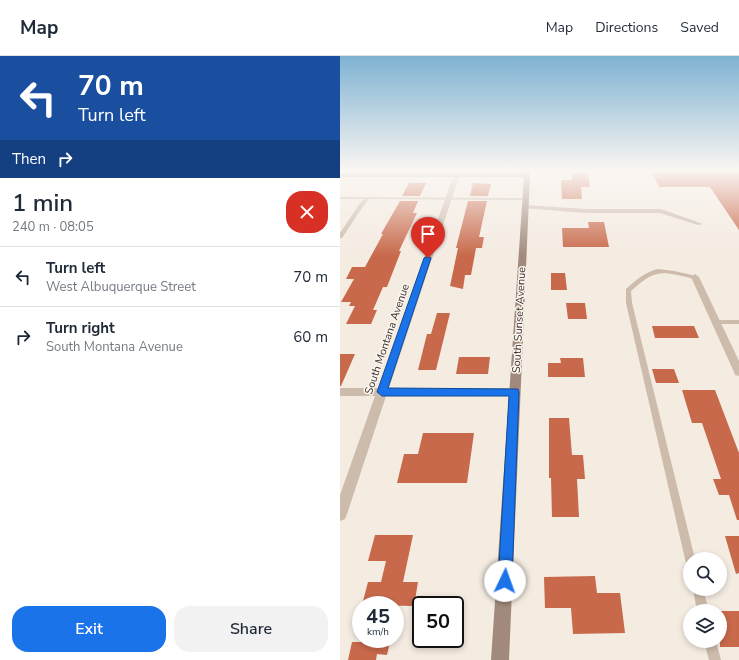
<!DOCTYPE html>
<html lang="en">
<head>
<meta charset="utf-8">
<style>
	body { margin:0; font-family:"Nunito Sans",sans-serif; background:#f2f2f3; color:#1f2937; height:100vh; display:flex; flex-direction:column; font-size:15px; white-space:nowrap }
	* { box-sizing:border-box; margin:0 }
	p { font-size:13px; color:#747a83 }
	.icon { flex:none; width:22px; height:22px; fill:none; stroke:currentColor; stroke-width:2; stroke-linecap:round; stroke-linejoin:round }
	.map { position:relative; flex:1; overflow:hidden }
	.drawer { display:flex; flex-direction:column; background:#fff; width:340px }
	.drawer>* { flex:none }
	.top-card { background:#1a4fa0; color:#fff; overflow:hidden }
	.fabs { position:absolute; left:343px; top:496px; display:grid; gap:8px }
	.fabs a { display:grid; place-items:center; width:44px; height:44px; border-radius:50%; background:#fff; box-shadow:0 2px 6px #0003; font-size:20px }
	.speed { position:absolute; left:12px; top:540px; display:flex; gap:8px; font-size:20px; font-weight:700; text-align:center }
	.speed>* { display:grid; place-content:center; width:52px; height:52px; border-radius:50%; background:#fff; box-shadow:0 2px 6px #0003; line-height:1 }
	.speed small { font-size:10px; font-weight:400 }
	.speed .limit { border:2px solid #111; border-radius:6px; background:#fff; color:#111 }
	.pin { position:absolute; display:grid; place-items:center; width:34px; height:34px; color:#fff; margin:-41px -17px; border-radius:50% 50% 50% 0; rotate:-45deg; box-shadow:0 0 4px #0007 }
	.pin .icon { rotate:45deg }
	.me { position:absolute; width:44px; margin:-22px; rotate:3deg; stroke-linejoin:round; filter:drop-shadow(0 0 3px #0008) }
	.turn { display:flex; align-items:center; gap:14px; height:84px; padding:0 12px; font-size:18px }
	.turn .icon { width:52px; height:52px; stroke-width:2.5 }
	.turn b { display:block; font-size:28px; line-height:34px }
	.then { display:flex; align-items:center; height:38px; padding:0 12px; background:#0003; gap:8px; font-size:15px }
	.round { display:grid; place-items:center; flex:none; width:42px; height:42px; border-radius:16px; background:#f2f2f3 }
	.head { display:flex; align-items:center; justify-content:space-between; height:68px; padding:0 12px }
	h1 { font-size:24px; font-weight:600; line-height:30px }
	.action { display:flex; gap:8px; margin-top:auto; padding:8px 12px }
	.action a { flex:1; height:46px; border-radius:16px; background:#1a73e8; color:#fff; font-size:16px; font-weight:600; line-height:46px; text-align:center }
	.action a+a { background:#f2f2f3; color:#1f2937 }
	ul { padding:0; list-style:none }
	li { display:flex; align-items:center; gap:12px; height:60px; padding:0 12px; border-top:1px solid #e0e1e3 }
	li div { flex:1 }
	li b { display:block; font-size:15px }
	li em { font-style:normal }
	header { display:flex; align-items:center; gap:24px; box-sizing:border-box; height:56px; padding:0 20px; background:#fff; border-bottom:1px solid #e0e1e3 }
	header strong { font-size:19px }
	nav { display:flex; gap:22px; margin-inline-start:auto; font-size:14px }
	main { display:flex; flex:1; min-height:0 }
	.map>svg:first-child { display:block }
	.building { fill:#c8694b }
	.lines { fill:none; stroke-linecap:round; stroke-linejoin:round }
	.lane { fill:#cdbbac; fill-rule:evenodd }
	.street { fill:#cdbbac; fill-rule:evenodd }
	.secondary { fill:#a18a7d; fill-rule:evenodd }
	.route { fill:#1a73e8; stroke:#114b97 }
	.labels { text-anchor:middle; dominant-baseline:central; stroke-width:3; stroke-linejoin:round; paint-order:stroke }
	.street-label { font-size:11px; fill:#3b302b; stroke:#fbf5ee }
</style>
</head>
<body>
<header>
<strong>Map</strong>
<nav><a>Map</a><a>Directions</a><a>Saved</a></nav>
</header>
<main>
<section class="drawer">
<div class="top-card">
<div class="turn"><svg class="icon" aria-label="left" viewBox="0 0 24 24"><path d="M17 20v-9H6M10 6l-5 5 5 5"/></svg><div><b>70 m</b>Turn left</div></div>
<div class="then">Then<svg class="icon" aria-label="right" viewBox="0 0 24 24"><path d="M7 20v-9h11M14 6l5 5-5 5"/></svg></div>
</div>
<div class="head"><div><h1>1 min</h1><p>240 m · 08:05</p></div><a class="round" style="background:#d93025;color:#fff"><svg class="icon" aria-label="close" viewBox="0 0 24 24"><path d="M6 6l12 12M18 6L6 18"/></svg></a></div>
<ul>
<li><svg class="icon" aria-label="left" viewBox="0 0 24 24"><path d="M17 20v-9H6M10 6l-5 5 5 5"/></svg><div><b>Turn left</b><p>West Albuquerque Street</p></div><em>70 m</em></li>
<li><svg class="icon" aria-label="right" viewBox="0 0 24 24"><path d="M7 20v-9h11M14 6l5 5-5 5"/></svg><div><b>Turn right</b><p>South Montana Avenue</p></div><em>60 m</em></li>
</ul>
<div class="action"><a>Exit</a><a>Share</a></div>
</section>
<div class="map">
<svg width="399" height="604" viewBox="0 0 399 604">
	<rect width="100%" height="100%" fill="#f4ebe1"/>
	<path class="building" d="M232,117H248L250,131H241L242,143H222L221,124H232Z
		M312,117H399V174L370,131H319Z
		M69,127H86L80,140H62Z
		M133,127L151,128L148,140H130Z
		M60,145H78L73,157H77L59,195H61L47,231H43L33,254H37L31,268H6L15,250H9L11,246H1L14,223H6L12,211H25L43,178H41Z
		M128,145H147L139,181H144L142,192H136L131,219H125L123,233L110,230L118,192H116Z
		M248,166H264L269,191H223L222,172H249Z
		M211,217H225L227,234H211Z
		M226,247H245L247,263H228Z
		M97,257H110L96,314H78L87,278H91Z
		M312,270H354L359,282H315Z
		M0,298H15L1,330H0Z
		M119,301H150L148,318H116Z
		M220,302H243L245,321H208V307H221Z
		M312,313H334L339,327H316Z
		M342,334H375L399,397V464H397L389,439H379L373,423H381L362,367H352Z
		M209,362H229L232,399H243L245,423H237L239,461H212L211,422H209Z
		M83,377H134L127,427H57L64,398H78Z
		M35,479H73L63,526H78L74,550L22,549L28,526H41L46,505H28Z
		M385,480H399V517L396,518Z
		M255,520L257,537H280L285,577L233,578L231,552H205L204,521Z
		M380,555H399V591H380Z
		M12,586H50L47,599L37,598L36,604H8Z"/>
	<g class="lines">
		<path class="lane" d="M0,141L186,142L188,143L186,144L29,143L24,149L2,182H0V177L20,147L24,143H0Z
			M318,213L334,215L357,220L358,221L355,223C323,216 317,211 291,235L292,247L355,503H350V508L346,507L345,503L286,247V233C296,224 305,216 318,213Z
			M374,264H399V268H376L373,266Z
			M353,533H363L369,555H357Z
			M364,585H376L381,604H369Z"/>
		<path class="street" d="M115,115H121L49,332H175L179,333L180,336L179,339L175,340H46L7,458L5,463L0,465V439L35,340H0V332H38Z
			M185,149L246,153H321L363,168L358,169L320,157H246L183,152L182,151Z
			M355,218L359,221L399,305V320L395,319L394,316L351,221Z"/>
		<path class="secondary" d="M184,115H190V119L169,604H151L184,121H0V117H184Z"/>
	</g>
	<linearGradient id="sky" x2="0" y2="1"><stop stop-color="#7eb2d2"/><stop offset="0.57" stop-color="#faf6f2"/><stop offset="1" stop-color="#faf6f2" stop-opacity="0"/></linearGradient>
	<rect width="399" height="200" fill="url(#sky)"/>
	<path class="route" d="M88,200L91,202L48,332L178,333L179,336L172,525L170,530L165,532L160,530L158,525L169,340H42L37,336L84,202Z"/>
	<g class="labels">
		<g class="street-label">
			<text transform="translate(179 264) rotate(-87)">South Sunset Avenue</text>
			<text transform="translate(47 283) rotate(-71)">South Montana Avenue</text>
		</g>
	</g>
</svg>
<div class="fabs">
<a><svg class="icon" aria-label="search" viewBox="0 0 24 24"><circle cx="10" cy="10" r="6"/><path d="M15 15l6 6"/></svg></a>
<a><svg class="icon" aria-label="layers" viewBox="0 0 24 24"><path d="M12 4l9 5-9 5-9-5zM3 14l9 5 9-5"/></svg></a>
</div>
<div class="speed"><div>45<small>km/h</small></div><div class="limit">50</div></div>
<div class="pin" style="left:88px;top:202px;background:#d93025"><svg class="icon" aria-label="arrive" viewBox="0 0 24 24"><path d="M6 21V4h12l-3 4 3 4H6"/></svg></div>
<svg class="me" style="left:165px;top:525px" viewBox="-20 -20 40 40"><circle r="19" fill="#fff"/><path d="M0-13L10 11 0 6-10 11z" fill="#1a73e8"/></svg>
</div>
</main>
</body>
</html>
